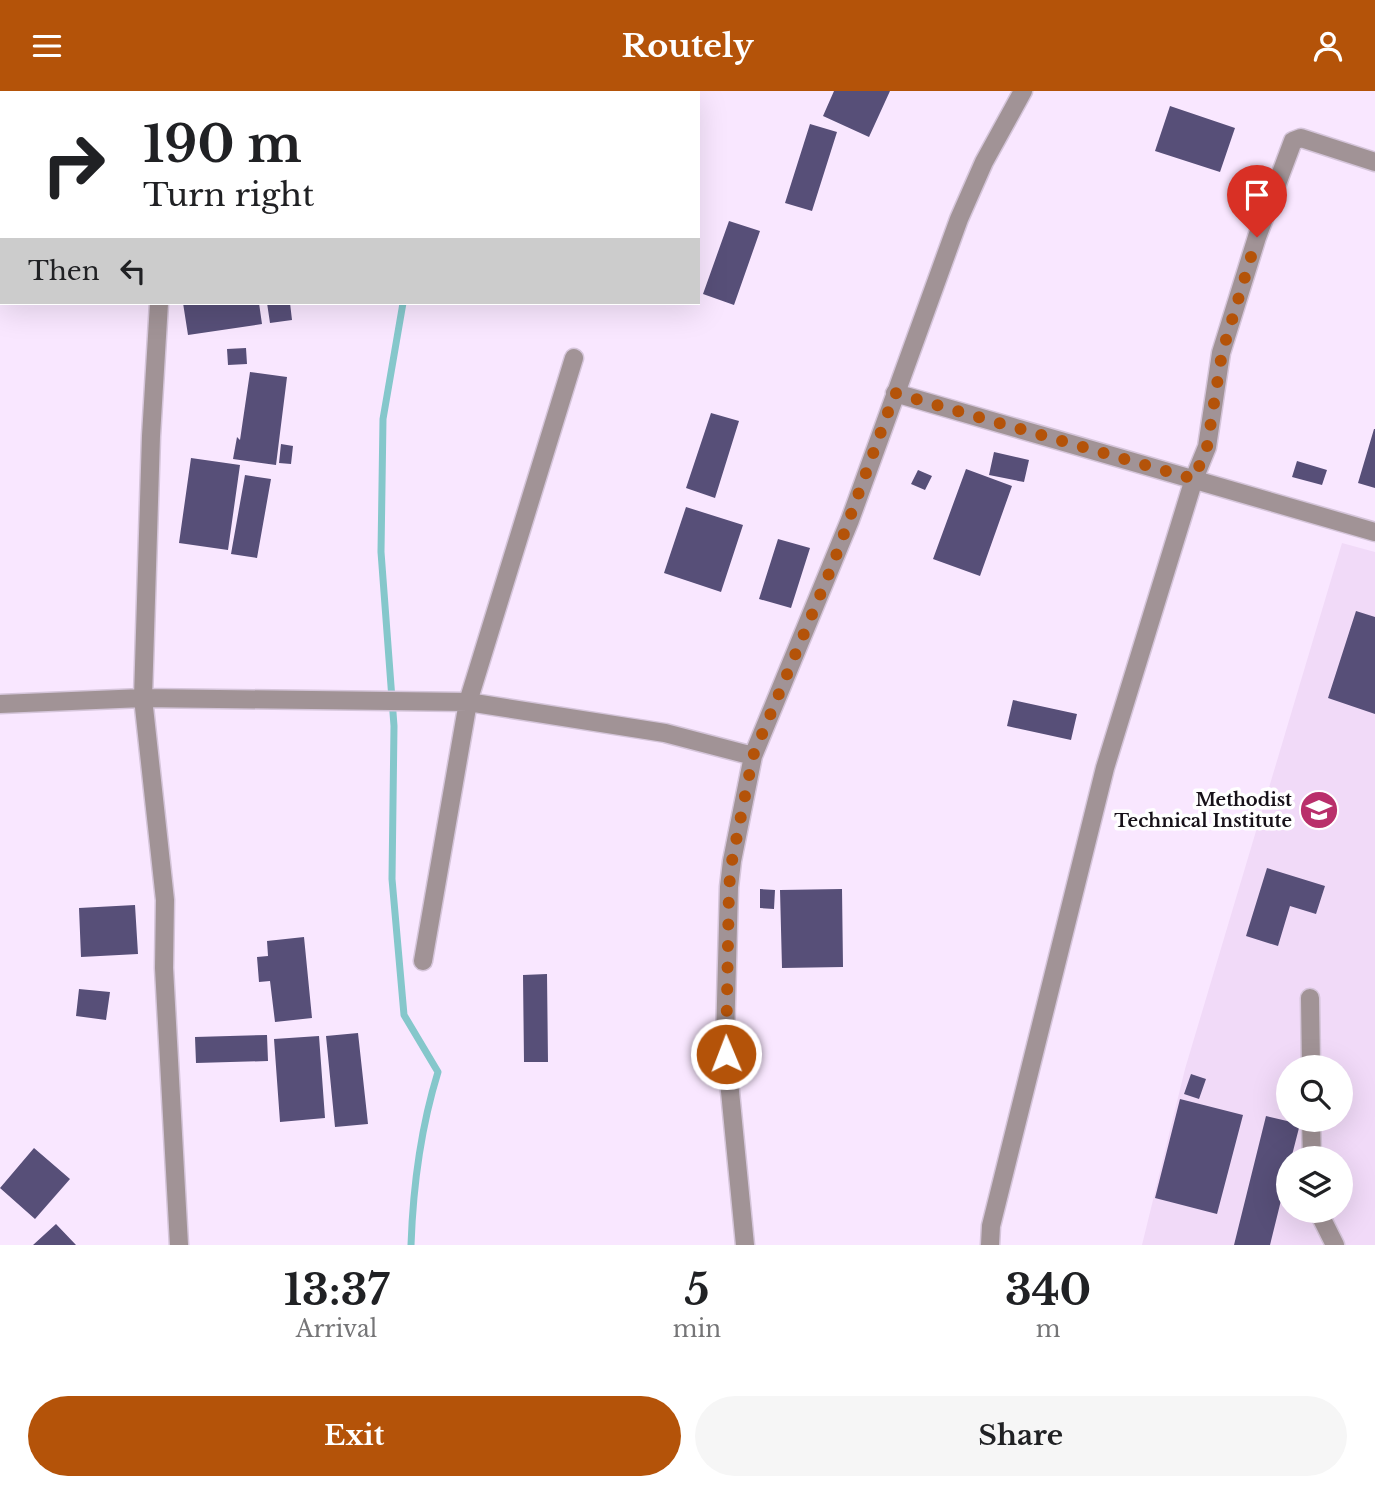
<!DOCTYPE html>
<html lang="en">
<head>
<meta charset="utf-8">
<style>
	body { margin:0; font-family:"Libre Baskerville",serif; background:#f6f6f6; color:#202124; height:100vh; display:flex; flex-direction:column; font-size:26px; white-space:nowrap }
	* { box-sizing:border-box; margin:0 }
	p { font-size:23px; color:#757577 }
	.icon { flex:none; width:38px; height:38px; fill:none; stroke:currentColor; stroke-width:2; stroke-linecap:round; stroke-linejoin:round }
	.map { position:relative; height:1154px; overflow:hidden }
	.details { display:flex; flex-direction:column; background:#fff; flex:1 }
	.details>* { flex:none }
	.guide { position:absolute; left:0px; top:0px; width:700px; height:214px; box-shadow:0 7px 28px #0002; background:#fff; color:#202124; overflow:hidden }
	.controls { position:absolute; left:1276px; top:964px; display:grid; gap:14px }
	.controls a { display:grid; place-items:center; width:77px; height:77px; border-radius:50%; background:#fff; box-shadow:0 7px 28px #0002; font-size:35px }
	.pin { position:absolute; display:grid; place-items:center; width:60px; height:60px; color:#fff; margin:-72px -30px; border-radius:50% 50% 50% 0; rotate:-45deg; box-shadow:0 0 7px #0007 }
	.pin .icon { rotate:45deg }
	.me { position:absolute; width:77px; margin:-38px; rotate:359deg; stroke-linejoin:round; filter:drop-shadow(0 0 5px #0008) }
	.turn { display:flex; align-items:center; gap:24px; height:147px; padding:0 28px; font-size:32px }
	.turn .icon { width:91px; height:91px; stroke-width:2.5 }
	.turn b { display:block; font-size:49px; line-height:60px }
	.then { display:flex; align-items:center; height:66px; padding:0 28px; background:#0003; gap:14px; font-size:26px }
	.eta { display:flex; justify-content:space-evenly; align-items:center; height:119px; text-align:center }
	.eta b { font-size:42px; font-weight:700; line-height:49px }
	.button { display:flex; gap:14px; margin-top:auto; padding:14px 28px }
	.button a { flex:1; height:80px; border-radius:42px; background:#b45309; color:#fff; font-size:28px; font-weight:700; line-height:80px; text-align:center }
	.button a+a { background:#f6f6f6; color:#202124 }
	header { display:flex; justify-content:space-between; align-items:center; height:91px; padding:0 28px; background:#b45309; color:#fff; font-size:32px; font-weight:700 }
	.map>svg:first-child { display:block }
	.built { fill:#f1daf8; fill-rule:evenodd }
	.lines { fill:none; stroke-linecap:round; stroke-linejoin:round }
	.stream { stroke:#85c7cb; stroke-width:7 }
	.building { fill:#574f78 }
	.minor-casing { stroke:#d5c5da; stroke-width:21 }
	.minor { stroke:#a19396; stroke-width:18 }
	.route { stroke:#b45309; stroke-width:12; stroke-dasharray:0 21.6 }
	.labels { text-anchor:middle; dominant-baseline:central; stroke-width:7; stroke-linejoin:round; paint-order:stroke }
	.poi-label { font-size:18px; font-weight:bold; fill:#171119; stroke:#fff; text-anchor:end }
</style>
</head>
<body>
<header><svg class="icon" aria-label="menu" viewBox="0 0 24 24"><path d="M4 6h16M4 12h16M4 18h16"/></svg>Routely<svg class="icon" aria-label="person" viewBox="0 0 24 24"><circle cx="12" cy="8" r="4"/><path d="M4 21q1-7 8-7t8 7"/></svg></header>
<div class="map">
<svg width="1375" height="1154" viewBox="0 0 1375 1154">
	<rect width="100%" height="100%" fill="#f9e7ff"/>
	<path class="built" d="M1342,452L1375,461V1154H1142L1185,978ZM1288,976H1340V1029H1288ZM1288,1068H1340V1120H1288Z"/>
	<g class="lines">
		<path class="stream" d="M412,0L413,2
			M403,212L383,328L381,461L394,635L392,788L404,924L438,981C421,1036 413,1096 411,1154"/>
	</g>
	<path class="building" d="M834,0H890L869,46L823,25Z
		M1170,15L1235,37L1220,81L1155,60Z
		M810,33L837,41L812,120L785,112Z
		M729,130L760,140L734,214L703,203Z
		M183,212H223V214L259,212L262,233L188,244Z
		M267,212H290L292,229L270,232Z
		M246,257L247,273L228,274L227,258Z
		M250,281L287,286L276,374L233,368L237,346L240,349Z
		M711,322L739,330L715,407L686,397Z
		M1374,338H1375V397L1358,392Z
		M281,353L293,355L291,373L279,372Z
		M994,361L1029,369L1024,391L989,384Z
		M191,367L240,374L228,459L179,452Z
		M1297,370L1327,379L1322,394L1292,386Z
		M966,378L1012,395L980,485L933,468Z
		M918,379L932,385L925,399L911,393Z
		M245,384L271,388L257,467L231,463Z
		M686,416L743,434L721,501L664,482Z
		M778,448L810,457L791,517L759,508Z
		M1356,520L1375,526V623L1328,607Z
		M1013,609L1077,623L1071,649L1007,635Z
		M1267,777L1325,795L1316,823L1290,815L1278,855L1246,845Z
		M760,798L775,799L774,818L760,817Z
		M842,798L843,876L782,877L780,799Z
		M135,814L138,863L81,866L79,817Z
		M304,846L312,927L275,931L270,890L259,891L257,866L268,865L267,850Z
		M547,883L548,971H524L523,884Z
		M79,898L110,901L106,929L76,925Z
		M358,942L368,1033L335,1036L326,945Z
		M267,944L268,970L196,972L195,946Z
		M319,945L325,1027L280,1031L274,948Z
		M1191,983L1206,988L1199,1008L1184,1003Z
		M1180,1008L1243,1024L1217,1123L1155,1107Z
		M1266,1025L1300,1033L1291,1068H1288V1081L1270,1154H1234Z
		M34,1057L70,1088L35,1128L0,1097Z
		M56,1133L76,1154H33Z"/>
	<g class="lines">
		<g class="minor-casing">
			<path id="minor" d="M122,0V2
				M159,212L151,345L143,607L165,809L164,877L179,1154
				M895,302L1375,441
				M0,613L143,607L468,611L665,642L753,665
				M423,870L468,611L574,267
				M1310,907L1311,976
				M1311,1029L1312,1068
				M1318,1120L1335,1154
				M745,1154L725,949L729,796L732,770L753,665L850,429L959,128L984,71L1023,0
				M990,1154L991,1135L1105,677L1194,388L1207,356L1221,262L1257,146L1293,50L1301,47L1375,71"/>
		</g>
		<use href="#minor" class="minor"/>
	</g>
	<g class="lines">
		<path class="route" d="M726,963L729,796L732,770L753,665L833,473L895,302L1194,388L1207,356L1222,262L1257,146"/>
	</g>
	<defs>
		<g id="school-disc" transform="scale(2.0125)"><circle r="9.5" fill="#b92f6b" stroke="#fff"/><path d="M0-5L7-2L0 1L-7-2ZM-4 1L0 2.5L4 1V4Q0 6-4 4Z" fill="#fff"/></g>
	</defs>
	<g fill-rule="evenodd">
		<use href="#school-disc" x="1319" y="719"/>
	</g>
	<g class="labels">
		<g class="poi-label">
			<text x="1292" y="709">Methodist<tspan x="1292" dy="21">Technical Institute</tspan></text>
		</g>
	</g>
</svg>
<div class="controls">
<a><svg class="icon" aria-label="search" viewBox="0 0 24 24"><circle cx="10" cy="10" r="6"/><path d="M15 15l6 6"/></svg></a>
<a><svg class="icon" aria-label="layers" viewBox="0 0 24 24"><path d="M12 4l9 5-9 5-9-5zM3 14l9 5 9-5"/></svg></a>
</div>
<div class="pin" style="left:1257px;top:146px;background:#d93025"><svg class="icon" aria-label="arrive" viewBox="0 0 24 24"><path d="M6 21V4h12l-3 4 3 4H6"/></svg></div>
<svg class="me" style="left:726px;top:963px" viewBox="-20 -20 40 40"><circle r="17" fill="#b45309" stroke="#fff" stroke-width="3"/><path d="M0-11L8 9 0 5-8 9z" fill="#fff"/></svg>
<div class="guide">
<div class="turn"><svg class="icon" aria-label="right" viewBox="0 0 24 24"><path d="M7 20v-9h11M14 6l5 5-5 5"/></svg><div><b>190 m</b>Turn right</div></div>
<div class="then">Then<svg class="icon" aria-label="left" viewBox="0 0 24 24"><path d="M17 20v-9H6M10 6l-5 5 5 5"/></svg></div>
</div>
</div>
<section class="details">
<div class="eta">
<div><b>13:37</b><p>Arrival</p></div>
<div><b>5</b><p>min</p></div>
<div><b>340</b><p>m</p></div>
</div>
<div class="button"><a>Exit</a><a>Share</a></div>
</section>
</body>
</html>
